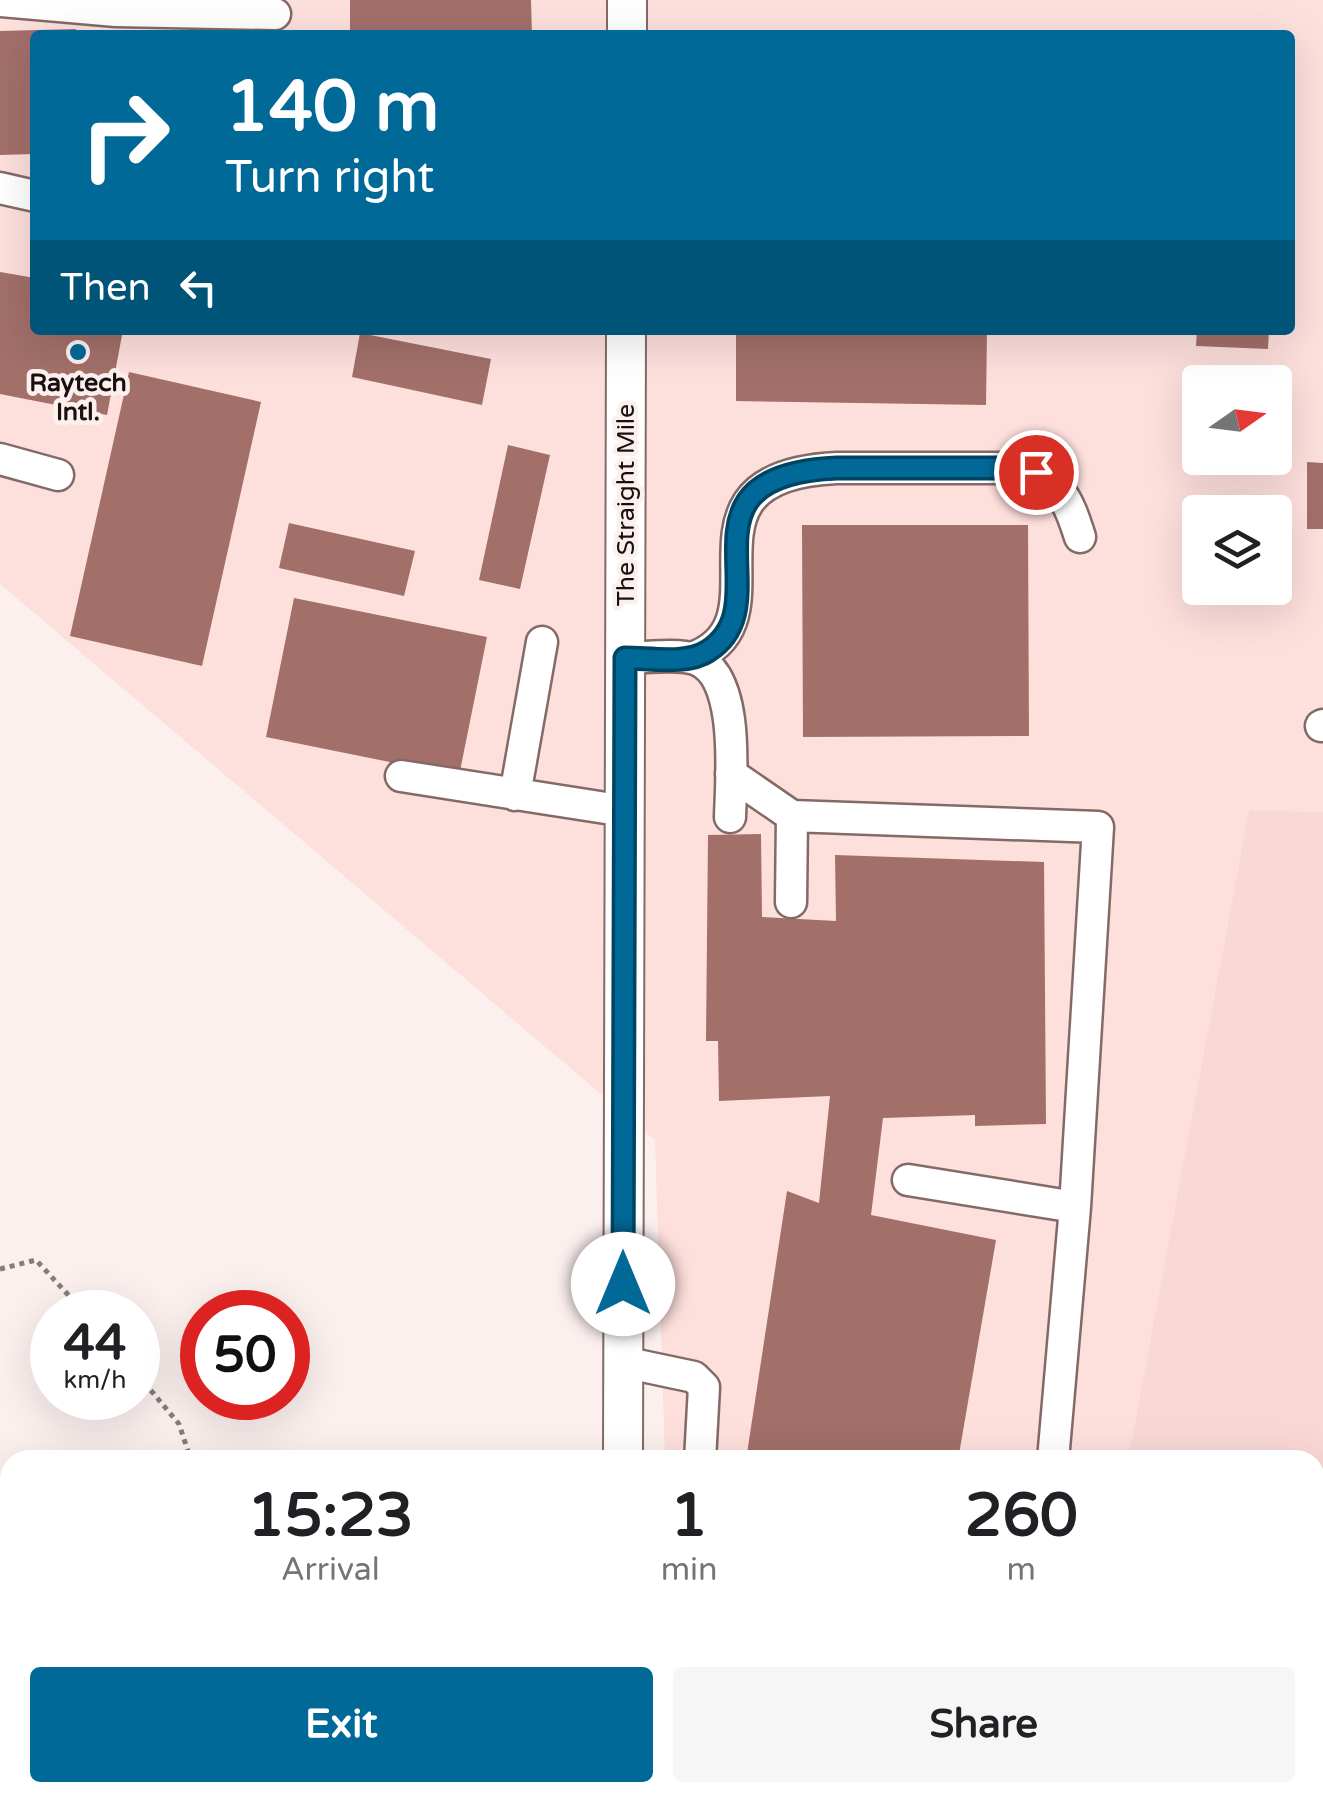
<!DOCTYPE html>
<html lang="en">
<head>
<meta charset="utf-8">
<style>
	body { margin:0; font-family:"Varela Round",sans-serif; background:#f6f6f6; color:#202124; height:100vh; display:flex; flex-direction:column; font-size:38px; white-space:nowrap }
	* { box-sizing:border-box; margin:0 }
	p { font-size:32px; color:#757577 }
	.icon { flex:none; width:55px; height:55px; fill:none; stroke:currentColor; stroke-width:2; stroke-linecap:round; stroke-linejoin:round }
	.map { position:relative; flex:1; overflow:hidden }
	.details { position:absolute; left:0px; top:1450px; width:1325px; height:352px; display:flex; flex-direction:column; background:#fff; border-radius:30px 30px 0 0; box-shadow:0 10px 40px #0002 }
	.details>* { flex:none }
	.hud { position:absolute; left:30px; top:30px; width:1265px; height:305px; border-radius:10px; box-shadow:0 10px 40px #0002; background:#006997; color:#fff; overflow:hidden }
	.needle { width:65px; rotate:76deg }
	.controls { position:absolute; left:1182px; top:365px; display:grid; gap:20px }
	.controls a { display:grid; place-items:center; width:110px; height:110px; border-radius:10px; background:#fff; box-shadow:0 10px 40px #0002; font-size:50px }
	.speed { position:absolute; left:30px; top:1290px; display:flex; gap:20px; font-size:50px; font-weight:700; text-align:center }
	.speed>* { display:grid; place-content:center; width:130px; height:130px; border-radius:50%; background:#fff; box-shadow:0 10px 40px #0002; line-height:1 }
	.speed small { font-size:25px; font-weight:400 }
	.speed .limit { border:15px solid #d22; background:#fff; color:#111 }
	.pin { position:absolute; display:grid; place-items:center; width:85px; height:85px; color:#fff; margin:-42px; border:5px solid #fff; border-radius:50%; box-shadow:0 2px 10px #0007 }
	.me { position:absolute; width:110px; margin:-55px; rotate:0deg; stroke-linejoin:round; filter:drop-shadow(0 0 8px #0008) }
	.turn { display:flex; align-items:center; gap:35px; height:210px; padding:0 30px; font-size:45px }
	.turn .icon { width:130px; height:130px; stroke-width:2.5 }
	.turn b { display:block; font-size:70px; line-height:85px }
	.then { display:flex; align-items:center; height:95px; padding:0 30px; background:#0003; gap:20px; font-size:38px }
	.eta { display:flex; justify-content:space-evenly; align-items:center; height:170px; text-align:center }
	.eta b { font-size:60px; font-weight:800; line-height:70px }
	.action { display:flex; gap:20px; margin-top:auto; padding:20px 30px }
	.action a { flex:1; height:115px; border-radius:10px; background:#006997; color:#fff; font-size:40px; font-weight:800; line-height:115px; text-align:center }
	.action a+a { background:#f6f6f6; color:#202124 }
	.map>svg:first-child { display:block }
	.built { fill:#fddfdc; fill-rule:evenodd }
	.green { fill:#f9d8d4 }
	.building { fill:#a26f69 }
	.lines { fill:none; stroke-linecap:round; stroke-linejoin:round }
	.minor-casing { stroke:#836a67; stroke-width:35 }
	.major-casing { stroke:#836a67; stroke-width:42 }
	.path { stroke:#867c7a; stroke-width:5; stroke-dasharray:5 5; stroke-linecap:butt }
	.minor { stroke:#fff; stroke-width:30 }
	.major { stroke:#fff; stroke-width:38 }
	.route-casing { stroke:#004462; stroke-width:25 }
	.route { stroke:#006997; stroke-width:18 }
	.poi-dot { fill:#006997; stroke:#fcf0ef; stroke-width:4 }
	.labels { text-anchor:middle; dominant-baseline:central; stroke-width:9; stroke-linejoin:round; paint-order:stroke }
	.poi-label { font-size:25px; font-weight:bold; fill:#19100e; stroke:#fcf0ef }
	.street-label { font-size:25px; fill:#19100e; stroke:#fcf0ef }
</style>
</head>
<body>
<div class="map">
<svg width="1323" height="1801" viewBox="0 0 1323 1801">
	<rect width="100%" height="100%" fill="#fcf0ef"/>
	<path class="built" d="M0,0H1323V812L1249,810L1128,1460H665L655,1140L0,584ZM35,35H1290V330H35ZM1200,382H1275V458H1200ZM1200,512H1275V588H1200Z
		M675,1793H1065L1064,1801H676Z"/>
	<path class="green" d="M1249,810L1323,812V1801H1064L1065,1792H1315V1460H1128Z
		M0,1610L10,1634V1792L27,1793V1801H0Z"/>
	<path class="building" d="M350,0H531L532,35H350Z
		M76,29V35H35V154L0,155V31Z
		M0,272L35,278V330H123L107,415L0,394Z
		M736,330H987L986,405L736,401Z
		M1197,330H1269L1268,349L1196,346Z
		M360,333L491,359L482,405L352,377Z
		M129,372L261,402L202,666L70,636Z
		M508,445L550,455L520,589L479,580Z
		M1307,462L1323,463V529H1307Z
		M289,523L415,551L404,596L279,568Z
		M802,525H1028L1029,736L803,737Z
		M294,598L487,637L459,776L266,737Z
		M761,834L762,917L836,921L835,855L1044,862L1046,1124L975,1126V1115L883,1118L871,1215L996,1240L958,1460H746L787,1191L819,1203L830,1096L719,1101L718,1041H706L708,835Z
		M745,1792H983L982,1801H744Z"/>
	<g class="lines">
		<g class="minor-casing">
			<path id="minor" d="M0,1L116,11L275,14
				M0,188L35,196
				M0,459L58,475
				M625,658C646,658 675,653 695,659C741,674 731,779 730,817
				M692,658C796,621 658,476 837,468H1016C1059,476 1068,499 1080,537
				M1321,726L1323,725
				M731,774L792,816L791,902
				M401,776L625,811
				M515,795L542,642
				M792,816L1098,827L1075,1207L1053,1460
				M908,1180L1075,1207
				M623,1362L694,1377L704,1387L700,1460
				M699,1801V1792
				M1007,1801L1009,1792"/>
		</g>
		<g class="major-casing">
			<path id="major" d="M627,35V0
				M623,1460L626,330
				M622,1801V1792"/>
		</g>
		<path class="path" d="M0,1269L36,1260L84,1312
			M138,1375L179,1424L191,1460
			M298,1792L301,1801"/>
		<use href="#minor" class="minor"/>
		<use href="#major" class="major"/>
	</g>
	<g class="lines">
		<g class="route-casing">
			<path id="route" d="M623,1284L625,658C650,658 687,665 708,651C785,603 664,475 837,468H1016L1036,472"/>
		</g>
		<use href="#route" class="route"/>
	</g>
	<circle class="poi-dot" cx="78" cy="352" r="10"/>
	<g class="labels">
		<g class="poi-label">
			<text x="78" y="383">Raytech<tspan x="78" dy="29">Intl.</tspan></text>
		</g>
		<g class="street-label">
			<text transform="translate(626 505) rotate(-90)">The Straight Mile</text>
		</g>
	</g>
</svg>
<div class="controls">
<a><svg class="needle" viewBox="-14 -14 28 28"><path d="M0-13l5 13h-10z" fill="#e53935"/><path d="M0 13l5-13h-10z" fill="#757577"/></svg></a>
<a><svg class="icon" aria-label="layers" viewBox="0 0 24 24"><path d="M12 4l9 5-9 5-9-5zM3 14l9 5 9-5"/></svg></a>
</div>
<div class="speed"><div>44<small>km/h</small></div><div class="limit">50</div></div>
<div class="pin" style="left:1036px;top:472px;background:#d93025"><svg class="icon" aria-label="arrive" viewBox="0 0 24 24"><path d="M6 21V4h12l-3 4 3 4H6"/></svg></div>
<svg class="me" style="left:623px;top:1284px" viewBox="-20 -20 40 40"><circle r="19" fill="#fff"/><path d="M0-13L10 11 0 6-10 11z" fill="#006997"/></svg>
<div class="hud">
<div class="turn"><svg class="icon" aria-label="right" viewBox="0 0 24 24"><path d="M7 20v-9h11M14 6l5 5-5 5"/></svg><div><b>140 m</b>Turn right</div></div>
<div class="then">Then<svg class="icon" aria-label="left" viewBox="0 0 24 24"><path d="M17 20v-9H6M10 6l-5 5 5 5"/></svg></div>
</div>
<section class="details">
<div class="eta">
<div><b>15:23</b><p>Arrival</p></div>
<div><b>1</b><p>min</p></div>
<div><b>260</b><p>m</p></div>
</div>
<div class="action"><a>Exit</a><a>Share</a></div>
</section>
</div>
</body>
</html>
